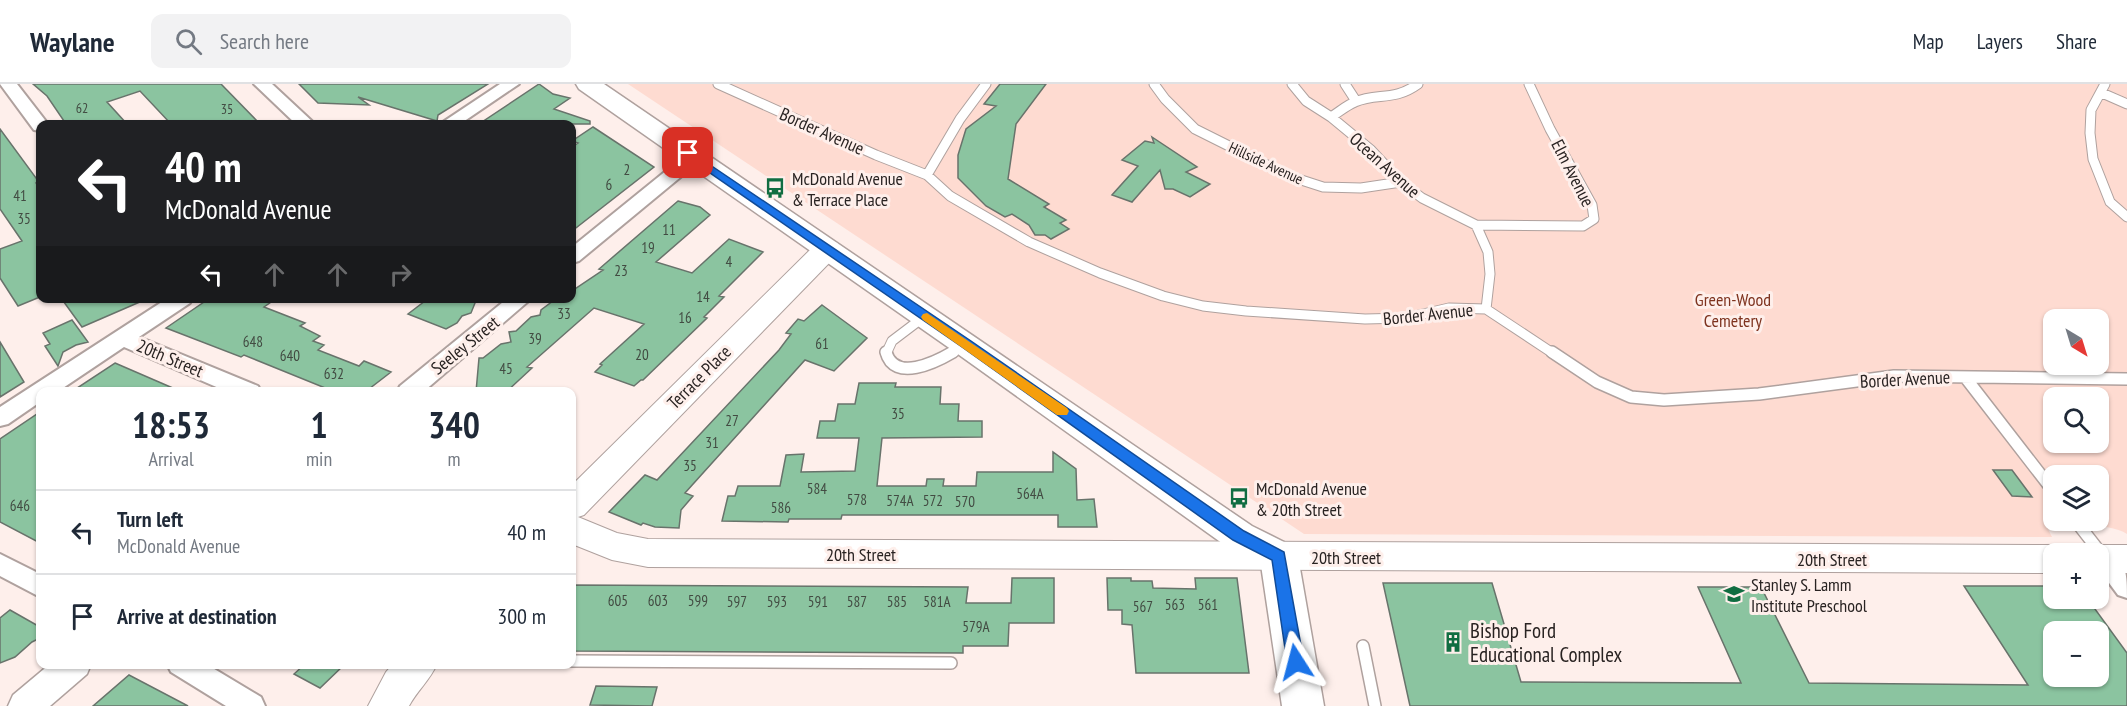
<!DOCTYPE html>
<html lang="en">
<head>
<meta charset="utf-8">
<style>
	body { margin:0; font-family:"PT Sans Narrow",sans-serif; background:#f2f2f3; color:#1f2937; height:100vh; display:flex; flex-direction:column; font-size:22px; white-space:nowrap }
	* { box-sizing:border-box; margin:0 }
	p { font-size:20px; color:#747a83 }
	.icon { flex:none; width:33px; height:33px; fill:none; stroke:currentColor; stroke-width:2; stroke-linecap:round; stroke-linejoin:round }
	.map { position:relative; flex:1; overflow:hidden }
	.sheet { position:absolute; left:36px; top:303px; width:540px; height:282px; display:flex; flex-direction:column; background:#fff; border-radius:12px; box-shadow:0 2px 4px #0004 }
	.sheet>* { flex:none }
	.hud { position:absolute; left:36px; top:36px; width:540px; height:183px; border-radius:12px; box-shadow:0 2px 4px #0004; background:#202124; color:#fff; overflow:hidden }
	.needle { width:39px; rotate:142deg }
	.fabs { position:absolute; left:2043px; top:225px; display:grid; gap:12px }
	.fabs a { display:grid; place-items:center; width:66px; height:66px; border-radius:12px; background:#fff; box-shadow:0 2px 4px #0004; font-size:30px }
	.pin { position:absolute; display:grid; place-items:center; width:51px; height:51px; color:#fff; margin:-26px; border-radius:12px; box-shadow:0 3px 9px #0006 }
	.me { position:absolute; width:66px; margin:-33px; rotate:351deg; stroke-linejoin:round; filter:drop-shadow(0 0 4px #0008) }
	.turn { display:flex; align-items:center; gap:21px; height:126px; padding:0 30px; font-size:27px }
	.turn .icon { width:78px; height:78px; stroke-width:2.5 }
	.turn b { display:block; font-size:42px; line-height:51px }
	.lanes { display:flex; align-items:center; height:57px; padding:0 30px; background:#0003; justify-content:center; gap:30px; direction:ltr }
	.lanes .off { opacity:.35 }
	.eta { display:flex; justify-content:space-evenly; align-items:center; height:102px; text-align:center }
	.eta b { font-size:36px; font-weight:700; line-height:42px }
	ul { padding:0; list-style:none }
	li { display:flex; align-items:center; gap:18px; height:84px; padding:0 30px; border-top:2px solid #e0e1e3 }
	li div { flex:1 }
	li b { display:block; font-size:22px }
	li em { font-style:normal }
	header { display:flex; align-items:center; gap:36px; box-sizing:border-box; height:84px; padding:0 30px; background:#fff; border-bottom:2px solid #e0e1e3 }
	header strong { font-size:28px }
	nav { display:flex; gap:33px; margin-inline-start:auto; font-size:21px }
	.search { width:420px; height:54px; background:#f2f2f3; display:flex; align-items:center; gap:15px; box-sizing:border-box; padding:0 21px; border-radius:12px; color:#747a83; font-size:22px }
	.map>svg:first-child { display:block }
	.green { fill:#fedbd1; fill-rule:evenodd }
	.building { fill:#8bc4a0; stroke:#68736b; stroke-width:1.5; fill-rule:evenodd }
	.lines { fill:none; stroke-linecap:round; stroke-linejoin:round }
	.service-far1-casing { stroke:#afa19e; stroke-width:11 }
	.service-casing { stroke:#afa19e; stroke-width:14 }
	.minor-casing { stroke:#afa19e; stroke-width:4 }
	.tertiary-casing { stroke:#afa19e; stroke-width:3 }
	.secondary-casing { stroke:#afa19e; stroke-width:2 }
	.primary-casing { stroke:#afa19e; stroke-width:3 }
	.service-far1 { stroke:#fff; stroke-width:9 }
	.service { stroke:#fff; stroke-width:11 }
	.minor { fill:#fff; fill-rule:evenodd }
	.tertiary { fill:#fff; fill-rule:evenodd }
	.secondary { fill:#fff; fill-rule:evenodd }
	.primary { fill:#fff; fill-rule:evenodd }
	.route { fill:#1a73e8; stroke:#114b97; stroke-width:1.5 }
	.slow { fill:#f59e0b }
	.labels { text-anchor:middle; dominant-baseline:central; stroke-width:6; stroke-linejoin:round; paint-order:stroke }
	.far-number-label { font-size:14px; fill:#424b42 }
	.far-street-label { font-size:15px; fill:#292322; stroke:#feefeb }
	.number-label { font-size:15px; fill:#424b42 }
	.street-label { font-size:18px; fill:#292322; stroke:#feefeb }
	.poi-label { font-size:18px; fill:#292322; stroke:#feefeb; text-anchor:start }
	.park-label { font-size:18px; fill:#7e331f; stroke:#feefeb }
	.near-poi-label { font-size:21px; fill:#292322; stroke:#feefeb; text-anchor:start }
</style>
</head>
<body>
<header>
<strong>Waylane</strong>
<div class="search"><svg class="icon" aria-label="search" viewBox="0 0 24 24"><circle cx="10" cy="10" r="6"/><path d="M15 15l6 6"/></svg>Search here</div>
<nav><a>Map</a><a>Layers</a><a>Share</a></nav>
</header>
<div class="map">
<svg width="2127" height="622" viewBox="0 0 2127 622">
	<rect width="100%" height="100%" fill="#feefeb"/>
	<path class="green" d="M628,0H2127V450C2111,439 2067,439 2048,445L2052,453L1304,450ZM2054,236H2098V280H2054ZM2054,314H2098V358H2054ZM2054,392H2098V436H2054Z"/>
	<path class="building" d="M33,0H221L260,40H171L140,7L107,18L127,40H66L47,12Z
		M299,0H488L438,31L437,37L358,13L369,21L318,19Z
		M539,0L553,10L570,14L554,25L590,37V40H479Z
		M1000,0H1046L1016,40L1008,95L1049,120L1044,123L1066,136L1060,139L1069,145L1051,155L1045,151H1035L1029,141L1012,130L1005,133L986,122L958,94V71L966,45L996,22L984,20Z
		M593,43L654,83L572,147V63L578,59L572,57Z
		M0,45L39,98L36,99L40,106V213L18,222L0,194V165L22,157L0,125Z
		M1152,53L1197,83L1186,88L1210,100L1190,113L1173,105H1165L1160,86L1132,118L1112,111L1138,82L1122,76L1145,57L1154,59Z
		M678,117L700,123L710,131L656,178L692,189L729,155L763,168L719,212L724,213L704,233L707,234L643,296H641L634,302L595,288L602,281L600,280L644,240L594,224L527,283L532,284L506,308H476L479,274H483L501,260L511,258L509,248L516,247L531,233L540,231L541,226L557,214H572V207L603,186L599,185Z
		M61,214H149L82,243Z
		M210,214H277L264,223L305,239L300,242L320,252L313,257L324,261L318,266L359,282L364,277L391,288L365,308H335L244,271L241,273L166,244Z
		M429,214H477L471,229L462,232L457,239L446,245L408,230Z
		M822,221L867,254L834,287L805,276L685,409L693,412L681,426L679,444L655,443L643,439L641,441L609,428L645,391L657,396L779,266L791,250L786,249L798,235L804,237Z
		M72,236L88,258L76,261L63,268L58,282L45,262L50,260L43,249Z
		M0,258L24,298L0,313Z
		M115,279L182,308H71Z
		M859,299H896L895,303H941L940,320H959L958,337H982V353L882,354L877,402H926L927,395H944L943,402H976L977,388H1053V368L1076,385L1077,416L1094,415L1097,443H1058V431H842L841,435H789L788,438L722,437L728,412H735L738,402H780L786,371L804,370L801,388L855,387L859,354H817L820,337H835L838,320H855Z
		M40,328V459L0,438V355Z
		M1993,386H2012L2032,413L2012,412Z
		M1012,494H1054V539H1009L1008,562H963V569L572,567V501L968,503L966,519H1011Z
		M1107,494H1131V497H1152L1153,504L1196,505L1195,494H1237L1249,589H1136L1132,541L1122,540V526H1108Z
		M1383,499H1492L1521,598L1741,599L1698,503H1761L1809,599L2028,601L1964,502H2054V514H2087L2127,569V622H1410ZM2054,548H2098V592H2054Z
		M10,526L40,543V554L32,558L15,573L0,579V534Z
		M305,580H345L320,604L294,590Z
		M129,591L188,622H93Z
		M596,602L657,603L652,622L590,621Z"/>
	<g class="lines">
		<g class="service-far1-casing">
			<path id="service-far1" d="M718,0L876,71L927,91L950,112L1029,158L1100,189L1163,212L1203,222L1246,227L1365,235L1406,234L1449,224L1486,225L1554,270
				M1154,0L1165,15L1195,45L1289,92L1323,103L1361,104L1401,98
				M1292,0L1306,17L1331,33L1371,66L1401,98L1422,114L1476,141L1488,168L1490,190L1486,225
				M1345,0L1356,17
				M2105,0L2091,26L2090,49L2093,75L2110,118L2127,133
				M2102,9L2127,20
				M1331,33C1339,28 1347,21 1355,18C1377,8 1393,18 1418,0
				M927,91L960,35L986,0
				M1476,141L1583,142L1594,135L1592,121L1550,45L1529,0
				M886,270L892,257L925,232
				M950,270L965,261"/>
		</g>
		<g class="service-casing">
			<path id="service" d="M886,268C894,299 936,278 953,268
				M1552,268L1597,298L1631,313L1664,316L1759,310L1894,292L2127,295
				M1965,293L2054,408
				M2075,436L2103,472
				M1363,562L1375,622
				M572,577L951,579"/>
		</g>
		<g class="minor-casing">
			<path id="minor" d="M0,0H17L48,40H40V47L34,46Z
				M254,0H272L315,40H296Z
				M500,0H519L460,40H440Z
				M694,68L700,69L703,73L700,77L579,177L572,179V163L688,69Z
				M168,214H193L190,219L139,253L258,302L261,308H228L124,263L57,308H40V318L8,340L0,342V323Z
				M508,214H532L423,308H397L400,302Z
				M2106,465C2127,473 2127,492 2127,514L2118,511L2098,484V470H2096Z
				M0,470L40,490V513L0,492Z
				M167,580H206L261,613L265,622H226L171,588Z"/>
		</g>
		<g class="tertiary-casing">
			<path id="tertiary" d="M50,580H91L87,590L50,622H8L13,611Z"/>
		</g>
		<g class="secondary-casing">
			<path id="secondary" d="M827,156L837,159L841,165L837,171L584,431L578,433L617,449L648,455L2054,461L2067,465L2069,470H2054V489L648,483L612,476L572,460V401L817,159Z
				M2098,461H2127V489H2098V470H2083L2085,465Z
				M393,580H437C430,596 417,607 409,622H368L386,588Z"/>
		</g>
		<g class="primary-casing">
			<path id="primary" d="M576,0H604L1252,442L1292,462L1298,473L1324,622H1282L1261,481L1226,462L955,268L579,5Z"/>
		</g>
		<use href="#service-far1" class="service-far1"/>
		<use href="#service" class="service"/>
		<use href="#minor" class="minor"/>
		<use href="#tertiary" class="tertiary"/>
		<use href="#secondary" class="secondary"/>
		<use href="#primary" class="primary"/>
	</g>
	<path class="route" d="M688,66L971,257L1244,447L1284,468L1304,578L1302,583L1296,586L1290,583L1287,578L1272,476L1233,456L962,263L684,71L683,69Z"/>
	<path class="slow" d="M927,229L1067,324L1069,327L1067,331H1057L923,236L921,233L923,230Z"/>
	<defs>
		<g id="bus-bare" transform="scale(1.62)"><path d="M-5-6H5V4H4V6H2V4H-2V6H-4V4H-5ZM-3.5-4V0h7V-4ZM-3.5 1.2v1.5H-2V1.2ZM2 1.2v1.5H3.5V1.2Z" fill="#106d41" stroke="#feefeb" stroke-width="2.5" paint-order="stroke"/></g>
		<g id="school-bare" transform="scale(1.62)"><path d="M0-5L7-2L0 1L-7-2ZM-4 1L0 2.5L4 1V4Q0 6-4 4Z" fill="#106d41" stroke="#feefeb" stroke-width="2.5" paint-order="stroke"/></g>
		<g id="building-bare" transform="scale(1.62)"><path d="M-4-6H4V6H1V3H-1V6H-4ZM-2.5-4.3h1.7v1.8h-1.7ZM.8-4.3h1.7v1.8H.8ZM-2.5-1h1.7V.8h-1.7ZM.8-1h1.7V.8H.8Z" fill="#106d41" stroke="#feefeb" stroke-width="2.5" paint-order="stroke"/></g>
	</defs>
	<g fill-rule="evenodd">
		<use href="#bus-bare" x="775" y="104"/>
		<use href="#bus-bare" x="1239" y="414"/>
		<use href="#school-bare" x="1734" y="510"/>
		<use href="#building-bare" x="1453" y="558"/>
	</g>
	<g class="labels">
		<g class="far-number-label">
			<text x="82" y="24">62</text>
			<text x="227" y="25">35</text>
		</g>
		<g class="far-street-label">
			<text transform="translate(1266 79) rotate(25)">Hillside Avenue</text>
		</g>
		<g class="number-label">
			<text x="627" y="85">2</text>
			<text x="609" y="100">6</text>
			<text x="20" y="111">41</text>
			<text x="24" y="134">35</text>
			<text x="669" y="145">11</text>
			<text x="648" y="163">19</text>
			<text x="729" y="177">4</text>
			<text x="621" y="186">23</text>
			<text x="703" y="212">14</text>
			<text x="564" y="229">33</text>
			<text x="685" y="233">16</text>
			<text x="535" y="254">39</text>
			<text x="253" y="257">648</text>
			<text x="822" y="259">61</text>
			<text x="642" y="270">20</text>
			<text x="290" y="271">640</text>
			<text x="506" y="284">45</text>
			<text x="334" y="289">632</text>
			<text x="898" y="329">35</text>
			<text x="732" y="336">27</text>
			<text x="712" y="358">31</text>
			<text x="690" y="381">35</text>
			<text x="817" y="404">584</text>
			<text x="1030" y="409">564A</text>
			<text x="857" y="415">578</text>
			<text x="900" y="416">574A</text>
			<text x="933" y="416">572</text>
			<text x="965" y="417">570</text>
			<text x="20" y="421">646</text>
			<text x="781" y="423">586</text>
			<text x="618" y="516">605</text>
			<text x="658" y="516">603</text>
			<text x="698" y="516">599</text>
			<text x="737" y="517">597</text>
			<text x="777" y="517">593</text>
			<text x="818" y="517">591</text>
			<text x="857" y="517">587</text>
			<text x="897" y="517">585</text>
			<text x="937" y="517">581A</text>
			<text x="1175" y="520">563</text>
			<text x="1208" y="520">561</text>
			<text x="1143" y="522">567</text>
			<text x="976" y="542">579A</text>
		</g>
		<g class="street-label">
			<text transform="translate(822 47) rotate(24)">Border Avenue</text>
			<text transform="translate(1385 81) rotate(42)">Ocean Avenue</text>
			<text transform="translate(1573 89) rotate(63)">Elm Avenue</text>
			<text transform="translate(1428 230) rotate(-6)">Border Avenue</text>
			<text transform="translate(465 261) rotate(-39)">Seeley Street</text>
			<text transform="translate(170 274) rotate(23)">20th Street</text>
			<text transform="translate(699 293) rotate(-45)">Terrace Place</text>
			<text transform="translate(1905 295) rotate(-3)">Border Avenue</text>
			<text x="861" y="470">20th Street</text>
			<text x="1346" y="473">20th Street</text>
			<text x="1832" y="475">20th Street</text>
		</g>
		<g class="poi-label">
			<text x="792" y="94">McDonald Avenue<tspan x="792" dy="21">&amp; Terrace Place</tspan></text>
			<text x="1256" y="404">McDonald Avenue<tspan x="1256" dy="21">&amp; 20th Street</tspan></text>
			<text x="1751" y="500">Stanley S. Lamm<tspan x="1751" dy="21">Institute Preschool</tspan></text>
		</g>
		<g class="park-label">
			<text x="1733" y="215">Green-Wood<tspan x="1733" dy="21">Cemetery</tspan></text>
		</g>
		<g class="near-poi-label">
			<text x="1470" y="546">Bishop Ford<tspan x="1470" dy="24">Educational Complex</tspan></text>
		</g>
	</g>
</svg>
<div class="fabs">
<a><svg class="needle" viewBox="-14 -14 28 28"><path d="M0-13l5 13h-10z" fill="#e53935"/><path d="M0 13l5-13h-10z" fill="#747a83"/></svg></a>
<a><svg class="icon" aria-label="search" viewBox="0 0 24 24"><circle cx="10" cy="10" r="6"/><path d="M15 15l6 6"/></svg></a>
<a><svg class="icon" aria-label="layers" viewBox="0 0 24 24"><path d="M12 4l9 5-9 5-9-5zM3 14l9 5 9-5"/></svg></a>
<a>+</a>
<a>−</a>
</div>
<div class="pin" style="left:688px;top:69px;background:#d93025"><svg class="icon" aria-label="arrive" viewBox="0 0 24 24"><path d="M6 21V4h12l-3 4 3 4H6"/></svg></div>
<svg class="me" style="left:1296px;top:578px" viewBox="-20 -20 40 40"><path d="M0-17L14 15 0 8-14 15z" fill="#1a73e8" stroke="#fff" stroke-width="4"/></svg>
<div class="hud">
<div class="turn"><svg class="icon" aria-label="left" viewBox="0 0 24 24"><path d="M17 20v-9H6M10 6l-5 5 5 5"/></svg><div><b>40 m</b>McDonald Avenue</div></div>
<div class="lanes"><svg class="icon" aria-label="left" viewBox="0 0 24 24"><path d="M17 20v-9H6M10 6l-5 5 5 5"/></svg><svg class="icon off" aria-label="ahead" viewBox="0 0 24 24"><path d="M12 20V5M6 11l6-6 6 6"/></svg><svg class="icon off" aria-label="ahead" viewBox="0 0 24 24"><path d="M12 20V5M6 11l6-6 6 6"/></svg><svg class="icon off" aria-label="right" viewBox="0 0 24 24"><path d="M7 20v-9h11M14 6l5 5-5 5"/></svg></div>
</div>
<section class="sheet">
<div class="eta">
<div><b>18:53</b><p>Arrival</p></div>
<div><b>1</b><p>min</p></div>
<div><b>340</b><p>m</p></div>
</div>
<ul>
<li><svg class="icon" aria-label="left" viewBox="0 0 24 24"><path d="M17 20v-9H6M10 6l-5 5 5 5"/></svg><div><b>Turn left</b><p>McDonald Avenue</p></div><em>40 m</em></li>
<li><svg class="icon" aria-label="arrive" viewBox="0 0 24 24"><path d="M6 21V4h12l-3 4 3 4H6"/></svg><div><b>Arrive at destination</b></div><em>300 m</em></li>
</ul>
</section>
</div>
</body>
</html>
